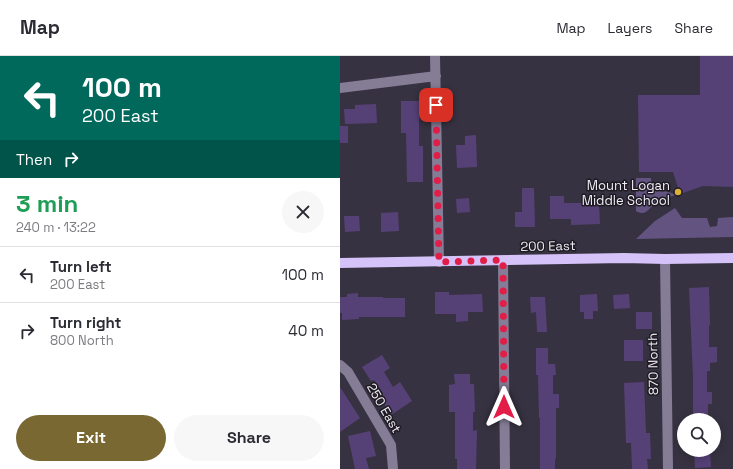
<!DOCTYPE html>
<html lang="en">
<head>
<meta charset="utf-8">
<style>
	body { margin:0; font-family:"Space Grotesk",sans-serif; background:#f7f7f7; color:#2b2b33; height:100vh; display:flex; flex-direction:column; font-size:15px; white-space:nowrap }
	* { box-sizing:border-box; margin:0 }
	p { font-size:13px; color:#7c7c81 }
	.icon { flex:none; width:22px; height:22px; fill:none; stroke:currentColor; stroke-width:2; stroke-linecap:round; stroke-linejoin:round }
	.map { position:relative; flex:1; overflow:hidden }
	.sheet { display:flex; flex-direction:column; background:#fff; width:340px }
	.sheet>* { flex:none }
	.guide { background:#00695c; color:#fff; overflow:hidden }
	.controls { position:absolute; left:337px; top:357px; display:grid; gap:8px }
	.controls a { display:grid; place-items:center; width:44px; height:44px; border-radius:50%; background:#fff; box-shadow:0 2px 10px #0003; font-size:20px }
	.pin { position:absolute; display:grid; place-items:center; width:34px; height:34px; color:#fff; margin:-17px; border-radius:8px; box-shadow:0 2px 6px #0006 }
	.me { position:absolute; width:44px; margin:-22px; rotate:0deg; stroke-linejoin:round; filter:drop-shadow(0 0 3px #0008) }
	.turn { display:flex; align-items:center; gap:14px; height:84px; padding:0 16px; font-size:18px }
	.turn .icon { width:52px; height:52px; stroke-width:2.5 }
	.turn b { display:block; font-size:28px; line-height:34px }
	.then { display:flex; align-items:center; height:38px; padding:0 16px; background:#0003; gap:8px; font-size:15px }
	.round { display:grid; place-items:center; flex:none; width:42px; height:42px; border-radius:21px; background:#f7f7f7 }
	.summary { display:flex; align-items:center; justify-content:space-between; height:68px; padding:0 16px }
	h1 { font-size:24px; font-weight:700; line-height:30px; color:#1e9e55 }
	.button { display:flex; gap:8px; margin-top:auto; padding:8px 16px }
	.button a { flex:1; height:46px; border-radius:24px; background:#7a6833; color:#fff; font-size:16px; font-weight:700; line-height:46px; text-align:center }
	.button a+a { background:#f7f7f7; color:#2b2b33 }
	ul { padding:0; list-style:none }
	li { display:flex; align-items:center; gap:12px; height:56px; padding:0 16px; border-top:1px solid #e1e1e2 }
	li div { flex:1 }
	li b { display:block; font-size:15px }
	li em { font-style:normal }
	header { display:flex; align-items:center; gap:24px; box-sizing:border-box; height:56px; padding:0 20px; background:#fff; border-bottom:1px solid #e1e1e2 }
	header strong { font-size:19px }
	nav { display:flex; gap:22px; margin-inline-start:auto; font-size:14px }
	main { display:flex; flex:1; min-height:0 }
	.map>svg:first-child { display:block }
	.green { fill:#635380 }
	.building { fill:#564177 }
	.lines { fill:none; stroke-linecap:round; stroke-linejoin:round }
	.minor { stroke:#857c96; stroke-width:10 }
	.major { stroke:#d4c2f8; stroke-width:10 }
	.route { stroke:#e11d48; stroke-width:7; stroke-dasharray:0 12.6 }
	.poi-dot { fill:#dbb233; stroke:#1e1b22; stroke-width:1.5 }
	.labels { text-anchor:middle; dominant-baseline:central; stroke-width:3; stroke-linejoin:round; paint-order:stroke }
	.poi-label { font-size:13px; fill:#f1edf8; stroke:#1e1b22; text-anchor:end }
	.street-label { font-size:13px; fill:#f1edf8; stroke:#1e1b22 }
</style>
</head>
<body>
<header>
<strong>Map</strong>
<nav><a>Map</a><a>Layers</a><a>Share</a></nav>
</header>
<main>
<section class="sheet">
<div class="guide">
<div class="turn"><svg class="icon" aria-label="left" viewBox="0 0 24 24"><path d="M17 20v-9H6M10 6l-5 5 5 5"/></svg><div><b>100 m</b>200 East</div></div>
<div class="then">Then<svg class="icon" aria-label="right" viewBox="0 0 24 24"><path d="M7 20v-9h11M14 6l5 5-5 5"/></svg></div>
</div>
<div class="summary"><div><h1>3 min</h1><p>240 m · 13:22</p></div><a class="round"><svg class="icon" aria-label="close" viewBox="0 0 24 24"><path d="M6 6l12 12M18 6L6 18"/></svg></a></div>
<ul>
<li><svg class="icon" aria-label="left" viewBox="0 0 24 24"><path d="M17 20v-9H6M10 6l-5 5 5 5"/></svg><div><b>Turn left</b><p>200 East</p></div><em>100 m</em></li>
<li><svg class="icon" aria-label="right" viewBox="0 0 24 24"><path d="M7 20v-9h11M14 6l5 5-5 5"/></svg><div><b>Turn right</b><p>800 North</p></div><em>40 m</em></li>
</ul>
<div class="button"><a>Exit</a><a>Share</a></div>
</section>
<div class="map">
<svg width="393" height="413" viewBox="0 0 393 413">
	<rect width="100%" height="100%" fill="#373241"/>
	<path class="green" d="M296,122H311C312,138 325,132 335,139C328,142 321,144 316,147C308,152 307,161 296,155Z
		M335,152L342,162H367L370,171L377,170L378,162L393,161V181L296,183L315,165Z"/>
	<path class="building" d="M360,0H393V131L363,130L340,138L333,116H299L298,39H360Z
		M61,45H79V90H83V126H67L66,77H61Z
		M36,48L37,67L5,68L4,53H15V49Z
		M0,70H8V87H0Z
		M136,79L137,111L117,112L116,89H125V80Z
		M182,132H194L195,171H175V156H182Z
		M210,140H224V147H259L260,168L231,169V163H210Z
		M129,142L130,156L117,157L116,143Z
		M58,156L59,175L41,176V157Z
		M4,160H19L20,175L5,176Z
		M369,231L370,269H369V291H377V306L370,307V315H367V336H372V348H368V362H353V321L349,232Z
		M95,236H109V239L142,238L143,256H128V265L116,266V258H95Z
		M18,237V241H43V242H65V261H19V263L2,264V257H0V241H7V238Z
		M257,238L258,255H253V263H244V256H240V239Z
		M289,238L290,252L274,253L273,239Z
		M190,241H205L207,276H197L196,256L191,257Z
		M296,256H312V273H296Z
		M284,284H303V305H284Z
		M196,292H208V308H215L216,319H213V338H219V352H216V402L215,403V413H200V362H199L198,319H196Z
		M42,299L50,312L44,316L53,331L60,326L72,345L51,359L39,339L43,337L34,324L31,325L22,311Z
		M114,318H130V328H134L135,356H133V375L137,374L136,413H117V403H115V356H109V329L115,328Z
		M304,326L306,377H310L311,403H307L308,413H292L291,387H286L284,327Z
		M0,331L20,362L0,376Z
		M30,375L36,400L26,402L29,413H15L8,380Z
		M354,394H370L371,411L355,412Z"/>
	<g class="lines">
		<path class="minor" d="M95,0L99,206
			M0,32L96,20
			M325,203L328,413
			M163,204L165,413
			M0,309L8,316L51,389L53,413"/>
		<path class="major" d="M0,207L284,202L325,203L393,202"/>
	</g>
	<g class="lines">
		<path class="route" d="M96,49L99,206L163,204L164,351"/>
	</g>
	<circle class="poi-dot" cx="338" cy="136" r="4"/>
	<g class="labels">
		<g class="poi-label">
			<text x="330" y="129">Mount Logan<tspan x="330" dy="15">Middle School</tspan></text>
		</g>
		<g class="street-label">
			<text transform="translate(208 190) rotate(-1)">200 East</text>
			<text transform="translate(313 308) rotate(-91)">870 North</text>
			<text transform="translate(44 352) rotate(60)">250 East</text>
		</g>
	</g>
</svg>
<div class="controls">
<a><svg class="icon" aria-label="search" viewBox="0 0 24 24"><circle cx="10" cy="10" r="6"/><path d="M15 15l6 6"/></svg></a>
</div>
<div class="pin" style="left:96px;top:49px;background:#d93025"><svg class="icon" aria-label="arrive" viewBox="0 0 24 24"><path d="M6 21V4h12l-3 4 3 4H6"/></svg></div>
<svg class="me" style="left:164px;top:351px" viewBox="-20 -20 40 40"><path d="M0-17L14 15 0 8-14 15z" fill="#e11d48" stroke="#fff" stroke-width="4"/></svg>
</div>
</main>
</body>
</html>
